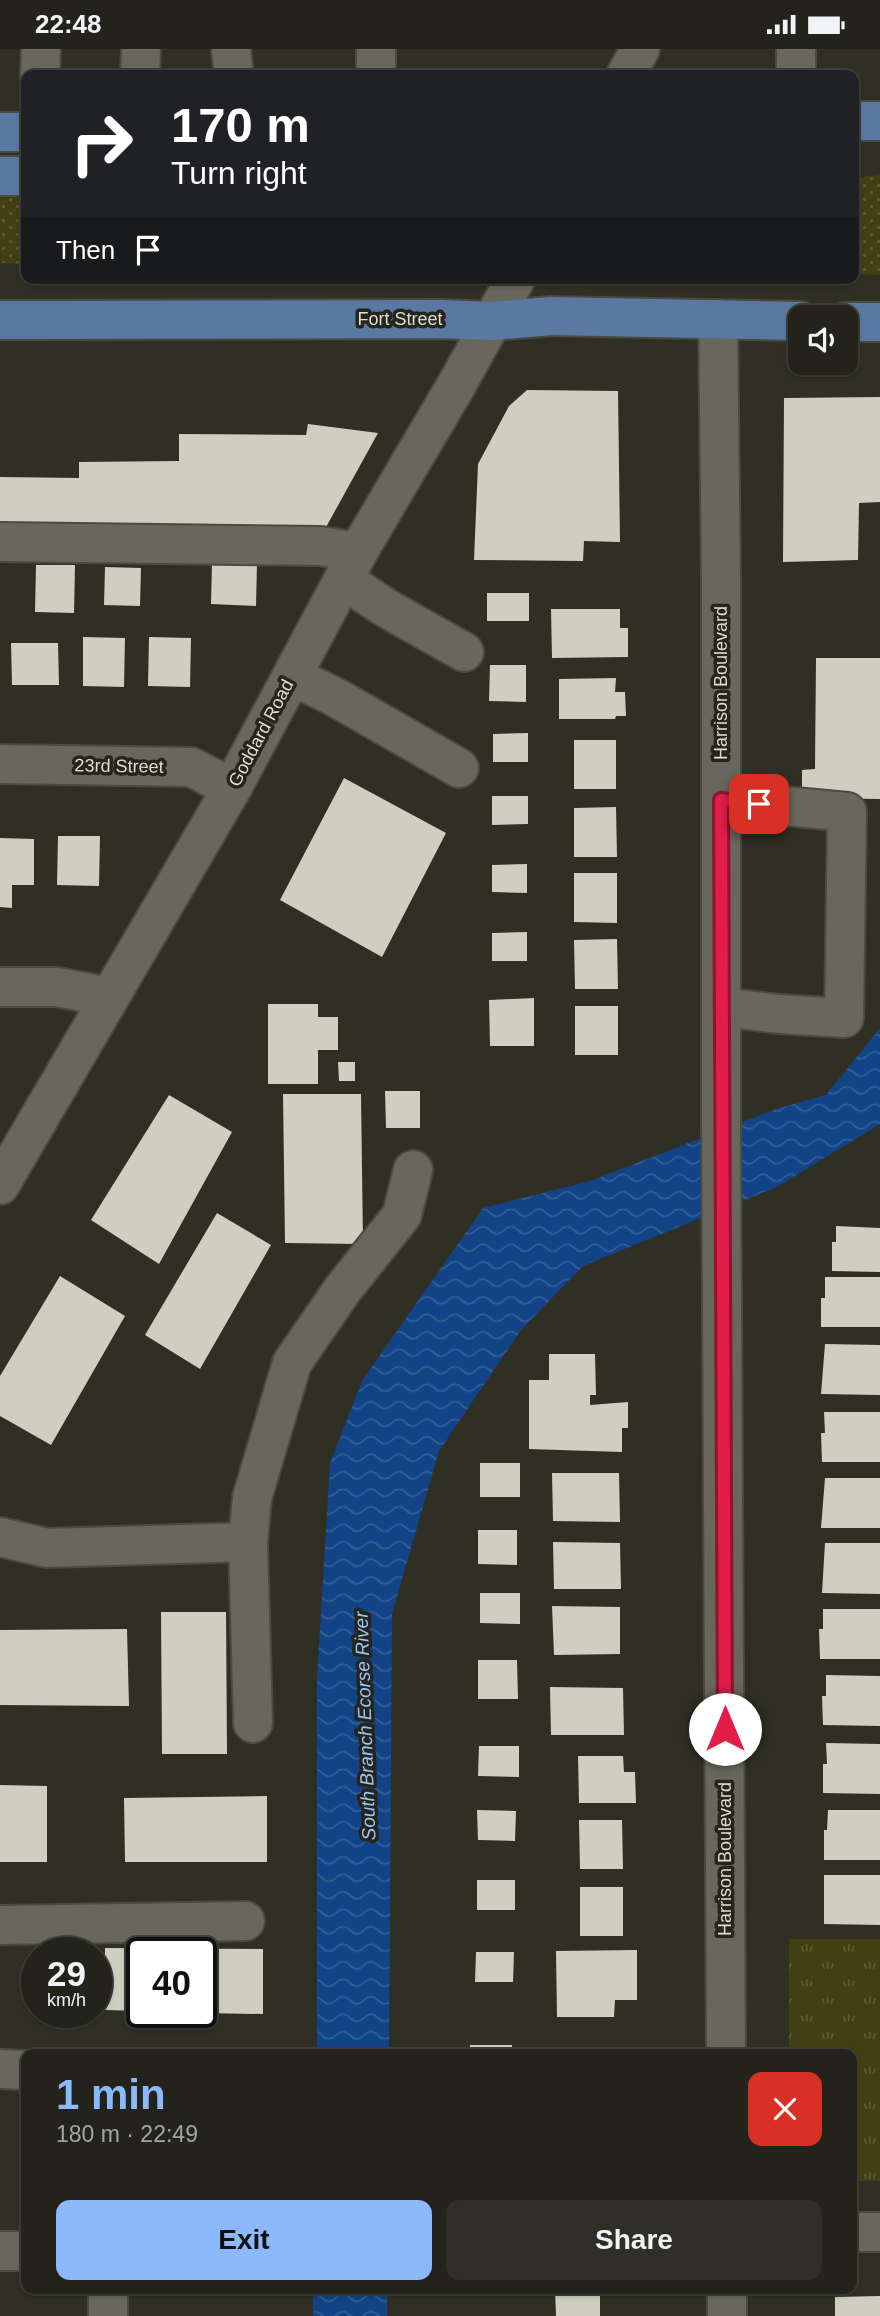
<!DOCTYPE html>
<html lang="en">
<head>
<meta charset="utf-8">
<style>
	body { margin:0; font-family:Helvetica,sans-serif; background:#2f2f28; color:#f1f3f6; height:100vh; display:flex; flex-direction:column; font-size:26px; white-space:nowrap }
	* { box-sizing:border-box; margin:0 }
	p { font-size:23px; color:#a3a4a3 }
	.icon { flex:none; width:38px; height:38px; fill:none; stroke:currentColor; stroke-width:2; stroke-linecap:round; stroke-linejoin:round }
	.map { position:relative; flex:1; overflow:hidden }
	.sheet { position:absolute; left:21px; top:2000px; width:836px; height:245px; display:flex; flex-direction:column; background:#23231b; border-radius:14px; box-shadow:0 2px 5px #0004,0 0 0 2px #40403a }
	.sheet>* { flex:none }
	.banner { position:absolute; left:21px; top:21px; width:838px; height:214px; border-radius:14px; box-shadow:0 2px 5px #0004,0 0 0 2px #40403a; background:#202124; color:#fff; overflow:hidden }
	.fabs { position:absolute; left:788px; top:256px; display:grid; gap:14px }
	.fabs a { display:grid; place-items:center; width:70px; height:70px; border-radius:14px; background:#23231b; box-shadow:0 2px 5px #0004,0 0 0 2px #40403a; font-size:35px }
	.speed { position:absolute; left:21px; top:1888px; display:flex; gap:14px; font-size:35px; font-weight:700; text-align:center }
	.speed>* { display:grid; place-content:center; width:91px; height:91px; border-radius:50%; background:#23231b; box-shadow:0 2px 5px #0004,0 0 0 2px #40403a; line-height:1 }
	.speed small { font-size:18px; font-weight:400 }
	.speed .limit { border:4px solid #111; border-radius:10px; background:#fff; color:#111 }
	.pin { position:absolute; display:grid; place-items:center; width:60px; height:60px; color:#fff; margin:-30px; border-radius:14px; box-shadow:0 4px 10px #0006 }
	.me { position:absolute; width:77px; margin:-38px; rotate:0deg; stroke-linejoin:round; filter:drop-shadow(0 0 5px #0008) }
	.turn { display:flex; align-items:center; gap:24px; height:147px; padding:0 35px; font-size:32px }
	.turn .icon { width:91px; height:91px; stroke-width:2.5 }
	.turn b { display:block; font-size:49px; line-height:60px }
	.then { display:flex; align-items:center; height:66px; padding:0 35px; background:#0003; gap:14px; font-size:26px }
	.round { display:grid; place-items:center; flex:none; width:74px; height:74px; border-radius:14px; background:#2f2f28 }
	.headline { display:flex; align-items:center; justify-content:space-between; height:119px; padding:0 35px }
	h1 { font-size:42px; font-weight:700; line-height:52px; color:#8bb9fc }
	.button { display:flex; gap:14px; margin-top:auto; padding:14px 35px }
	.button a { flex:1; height:80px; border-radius:14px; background:#8bb9fc; color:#111; font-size:28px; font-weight:700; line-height:80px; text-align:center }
	.button a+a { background:#2f2f28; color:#f1f3f6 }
	.status { display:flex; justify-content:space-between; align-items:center; height:49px; padding:0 35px; background:#23231b; direction:ltr }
	.status svg { height:19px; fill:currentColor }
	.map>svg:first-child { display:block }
	.grass { fill:url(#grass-dots) }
	.park { fill:url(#park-tufts) }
	.water { fill:url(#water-waves) }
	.building { fill:#cecfc1 }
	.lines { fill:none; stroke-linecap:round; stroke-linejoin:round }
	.minor-casing { stroke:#4a4a41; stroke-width:42 }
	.major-casing { stroke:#4a4a41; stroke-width:42 }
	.minor { stroke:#67675b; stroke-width:38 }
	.major { stroke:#5978a2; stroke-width:38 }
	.route-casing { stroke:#92132f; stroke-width:18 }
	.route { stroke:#e11d48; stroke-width:12 }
	.labels { text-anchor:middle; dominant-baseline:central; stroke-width:7; stroke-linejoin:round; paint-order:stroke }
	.street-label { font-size:18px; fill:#ddddd6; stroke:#25251b }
	.water-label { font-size:19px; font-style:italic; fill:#9bc3fc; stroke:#25251b }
</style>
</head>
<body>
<div class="status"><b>22:48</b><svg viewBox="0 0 49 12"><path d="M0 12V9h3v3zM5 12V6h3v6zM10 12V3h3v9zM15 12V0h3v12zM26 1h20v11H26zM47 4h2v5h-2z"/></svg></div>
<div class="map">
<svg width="880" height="2267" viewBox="0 0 880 2267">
	<defs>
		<pattern id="grass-dots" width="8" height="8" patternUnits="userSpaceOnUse" patternTransform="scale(1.75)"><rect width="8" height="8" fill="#424013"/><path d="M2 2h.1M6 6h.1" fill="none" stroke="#5d5b35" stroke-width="1.8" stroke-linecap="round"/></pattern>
		<pattern id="park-tufts" width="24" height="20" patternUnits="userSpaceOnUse" patternTransform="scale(1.75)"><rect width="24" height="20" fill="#424013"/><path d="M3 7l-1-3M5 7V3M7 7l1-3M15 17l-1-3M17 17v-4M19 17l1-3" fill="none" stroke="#5d5b35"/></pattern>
		<pattern id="water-waves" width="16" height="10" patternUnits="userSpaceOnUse" patternTransform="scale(1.75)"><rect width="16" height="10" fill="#114386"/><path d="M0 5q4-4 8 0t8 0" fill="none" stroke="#335e96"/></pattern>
	</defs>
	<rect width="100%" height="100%" fill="#2f2f24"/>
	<path class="grass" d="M880,126V226L854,225V129Z
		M0,144H26V215L0,214Z"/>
	<path class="park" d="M789,1890H880V2132H852V2006L789,2005Z"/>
	<path class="water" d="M880,979V1075L777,1138L583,1217L521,1281L439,1402L392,1565L389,2005L317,2006V1629L330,1414L362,1332L483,1159L590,1132L779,1059L826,1046Z
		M313,2240H387V2267H313Z"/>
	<path class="building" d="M527,341L618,342L620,493L584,492L583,512L474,511L478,415L509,357Z
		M880,348V453L859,454L858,511L783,513L784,349Z
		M308,375L378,384L325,480L0,476V428L79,429V413L179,412V385L306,386Z
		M212,514H257L256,557L211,555Z
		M36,516H75L74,564L35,563Z
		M105,518L141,519L140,557L104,556Z
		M487,544H529V572H487Z
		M551,560H620V579H628V608L552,609Z
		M83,588L125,589L124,638L83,637Z
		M149,588L191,589L190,638L148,637Z
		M11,594H58L59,636H12Z
		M816,609H880V750L802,749V721L815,720Z
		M490,616H526V653L489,652Z
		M616,629L615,643H625L626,667H616L615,670H559V630Z
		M528,684V713H493V685Z
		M574,691H616V740H574Z
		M344,729L446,784L382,908L280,851Z
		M492,747H528V775L492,776Z
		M616,758L617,808H574V759Z
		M58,787H100L99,837L57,836Z
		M0,789L34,790V836H12V859L0,858Z
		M527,815V844L492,843V816Z
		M574,824H617V874L574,873Z
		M527,883V912H492V884Z
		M617,890L618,940H575L574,891Z
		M534,949V997H490L489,951Z
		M268,955H318V968H338V1001H318V1035H268Z
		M575,957H618V1006H575Z
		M338,1013H355V1032H339Z
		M385,1042H420V1079H386Z
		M283,1045H361L363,1195L285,1194Z
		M169,1046L232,1083L159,1215L91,1171Z
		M217,1164L271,1196L200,1320L145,1286Z
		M836,1177L880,1179V1223L832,1222V1193H836Z
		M60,1227L125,1267L51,1396L0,1367V1327Z
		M825,1228H880V1278H821V1249H825Z
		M825,1295L880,1296V1346L821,1345Z
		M549,1305H595L596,1346H590V1356L628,1353V1379H622V1403L529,1400V1331H549Z
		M824,1363H880V1413H822L821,1384H825Z
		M480,1414H520V1448H480Z
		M552,1424H619L620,1473L553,1472Z
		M825,1429H880V1479H821Z
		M478,1481H517V1516L478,1515Z
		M553,1493L620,1494L621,1540H554Z
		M825,1494H880V1545L822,1544Z
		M480,1544H520V1575L480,1574Z
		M552,1557L620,1558V1605L554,1606Z
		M823,1560H880V1610H820L819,1580H823Z
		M161,1563H226L227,1705H162Z
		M127,1580L129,1657L0,1656V1581Z
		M478,1611H517L518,1650H478Z
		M826,1626L880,1627V1677L823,1676L822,1647H826Z
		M550,1638L623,1639L624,1686H551Z
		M826,1694L880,1695V1745L823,1744V1715H827Z
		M479,1697H519V1728L478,1727Z
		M578,1707H623L624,1723H635L636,1754H579Z
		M0,1736L47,1737V1813H0Z
		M267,1747V1813H125L124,1749Z
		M477,1761L516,1762L515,1792L478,1791Z
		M828,1761H880V1811H824V1781H827Z
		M579,1771H622L623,1820H580Z
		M824,1826H880V1876L824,1875Z
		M477,1831H515V1861H477Z
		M580,1838H623V1887H580Z
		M105,1899L263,1900V1965L201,1964V1904H142V1962L104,1961Z
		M637,1901V1951H615L614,1968H557L556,1902Z
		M476,1903H514L513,1933H475Z
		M470,1996H512V2006H470Z
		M555,2240H600V2267H556Z
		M880,2247V2267H835V2248Z"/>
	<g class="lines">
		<g class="minor-casing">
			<path id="minor" d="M231,0L234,26
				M376,0V26
				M40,26L41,0
				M140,26L141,0
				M626,26L640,0
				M796,26V0
				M718,270L721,532V1073L726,2006
				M0,493L320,497L358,503
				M344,531L386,559L464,603
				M292,627L335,648L459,719
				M0,715L191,718L232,739
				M721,751L847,763L844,969L779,965L721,958
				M0,938H57L110,948
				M0,1136L232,739L358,503L457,335L516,229
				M0,1488L47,1499L248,1493L252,1449L292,1314L343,1240L402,1166L413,1121
				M248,1493L253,1674
				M0,1876L245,1872
				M0,2020L26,2021
				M852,2183H880
				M0,2202H26
				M727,2240V2267
				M108,2267V2240"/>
		</g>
		<g class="major-casing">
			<path id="major" d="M854,72H880
				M0,83H26
				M0,127H26
				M0,271L440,270L492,272L551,267L800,272
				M845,273H880"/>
		</g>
		<use href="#minor" class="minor"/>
		<use href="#major" class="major"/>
	</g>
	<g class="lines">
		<g class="route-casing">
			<path id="route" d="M725,1680L721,751L759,755"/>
		</g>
		<use href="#route" class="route"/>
	</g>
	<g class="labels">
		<g class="street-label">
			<text x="400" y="270">Fort Street</text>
			<text transform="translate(721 634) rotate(-90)">Harrison Boulevard</text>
			<text transform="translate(261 684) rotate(-62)">Goddard Road</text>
			<text transform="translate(119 717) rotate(1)">23rd Street</text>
			<text transform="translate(725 1810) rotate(-90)">Harrison Boulevard</text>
		</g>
		<g class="water-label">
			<text transform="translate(365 1677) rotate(-92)">South Branch Ecorse River</text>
		</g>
	</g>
</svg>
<div class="fabs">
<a><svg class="icon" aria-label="sound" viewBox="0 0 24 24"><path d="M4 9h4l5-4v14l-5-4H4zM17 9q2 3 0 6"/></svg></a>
</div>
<div class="speed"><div>29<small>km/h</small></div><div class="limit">40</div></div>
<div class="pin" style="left:759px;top:755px;background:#d93025"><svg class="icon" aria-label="arrive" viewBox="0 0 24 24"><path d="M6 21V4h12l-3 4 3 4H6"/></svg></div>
<svg class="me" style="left:725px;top:1680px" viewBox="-20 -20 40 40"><circle r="19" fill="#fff"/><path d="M0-13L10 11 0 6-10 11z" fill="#e11d48"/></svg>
<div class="banner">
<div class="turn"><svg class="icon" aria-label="right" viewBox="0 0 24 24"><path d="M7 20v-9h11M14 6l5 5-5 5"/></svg><div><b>170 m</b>Turn right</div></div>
<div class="then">Then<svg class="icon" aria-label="arrive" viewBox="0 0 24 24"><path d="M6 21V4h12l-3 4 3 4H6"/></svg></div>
</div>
<section class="sheet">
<div class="headline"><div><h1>1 min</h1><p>180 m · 22:49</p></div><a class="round" style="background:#d93025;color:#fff"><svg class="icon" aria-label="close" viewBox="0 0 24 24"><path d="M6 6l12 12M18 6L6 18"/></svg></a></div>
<div class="button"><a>Exit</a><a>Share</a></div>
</section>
</div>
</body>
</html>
